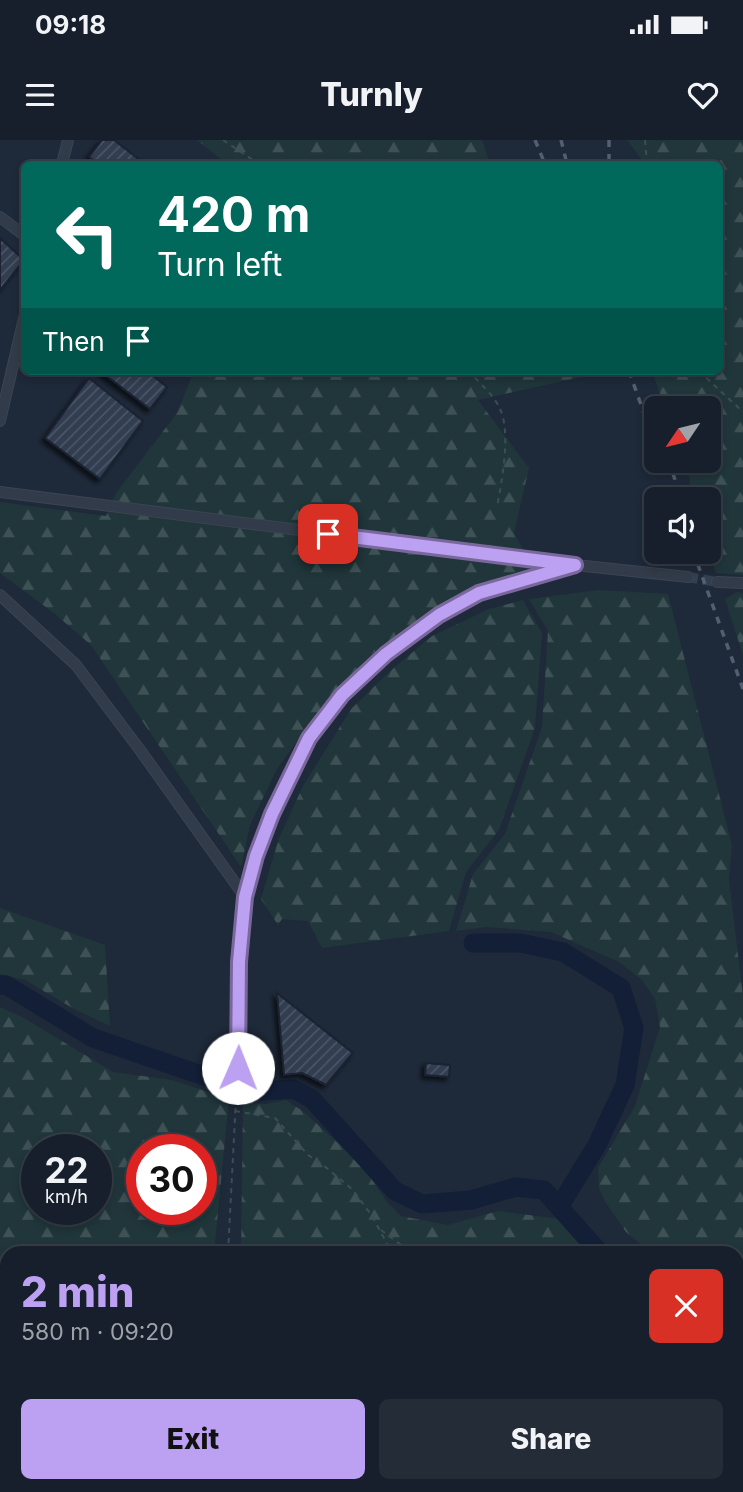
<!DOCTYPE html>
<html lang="en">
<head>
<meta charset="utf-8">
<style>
	body { margin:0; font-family:Inter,sans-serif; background:#232c37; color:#f1f3f6; height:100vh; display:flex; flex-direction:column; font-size:26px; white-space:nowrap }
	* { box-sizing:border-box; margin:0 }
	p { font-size:23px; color:#9ea2a9 }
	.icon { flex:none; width:38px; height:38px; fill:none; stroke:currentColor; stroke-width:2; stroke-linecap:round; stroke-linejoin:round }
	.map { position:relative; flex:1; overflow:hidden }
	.details { position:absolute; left:0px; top:1106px; width:744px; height:247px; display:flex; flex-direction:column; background:#161f2b; border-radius:21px 21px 0 0; box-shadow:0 4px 10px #0003,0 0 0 2px #353d47 }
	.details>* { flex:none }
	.hud { position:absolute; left:21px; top:21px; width:702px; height:214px; border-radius:10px; box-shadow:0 4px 10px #0003,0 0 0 2px #353d47; background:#00695c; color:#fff; overflow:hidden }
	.needle { width:46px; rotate:235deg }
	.fabs { position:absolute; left:644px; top:256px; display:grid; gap:14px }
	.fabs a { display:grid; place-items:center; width:77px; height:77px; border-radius:10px; background:#161f2b; box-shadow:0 4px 10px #0003,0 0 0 2px #353d47; font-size:35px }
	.speed { position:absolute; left:21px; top:994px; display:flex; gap:14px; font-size:35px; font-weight:700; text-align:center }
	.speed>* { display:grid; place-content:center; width:91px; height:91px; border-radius:50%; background:#161f2b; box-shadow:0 4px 10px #0003,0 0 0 2px #353d47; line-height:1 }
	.speed small { font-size:18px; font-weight:400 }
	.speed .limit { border:10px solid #d22; background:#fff; color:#111 }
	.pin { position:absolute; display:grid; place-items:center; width:60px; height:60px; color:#fff; margin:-30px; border-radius:14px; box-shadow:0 4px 10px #0006 }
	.me { position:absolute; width:77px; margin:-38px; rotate:1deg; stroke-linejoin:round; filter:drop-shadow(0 0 5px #0008) }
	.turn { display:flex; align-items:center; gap:24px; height:147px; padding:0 21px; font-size:32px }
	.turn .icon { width:91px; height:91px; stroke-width:2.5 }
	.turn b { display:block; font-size:49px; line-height:60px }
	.then { display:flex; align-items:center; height:66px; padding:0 21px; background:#0003; gap:14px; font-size:26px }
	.round { display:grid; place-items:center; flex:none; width:74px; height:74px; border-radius:10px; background:#232c37 }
	.summary { display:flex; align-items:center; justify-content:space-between; height:119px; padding:0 21px }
	h1 { font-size:42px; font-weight:800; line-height:52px; color:#bca0f2 }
	.primary-button { display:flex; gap:14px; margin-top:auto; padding:14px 21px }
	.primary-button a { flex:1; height:80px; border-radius:10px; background:#bca0f2; color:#111; font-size:28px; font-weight:800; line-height:80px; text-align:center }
	.primary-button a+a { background:#232c37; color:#f1f3f6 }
	.status { display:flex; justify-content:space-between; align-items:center; height:49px; padding:0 35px; background:#161f2b; direction:ltr }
	.status svg { height:19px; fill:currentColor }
	header { display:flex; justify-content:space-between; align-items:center; height:91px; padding:0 21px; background:#161f2b; font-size:32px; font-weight:800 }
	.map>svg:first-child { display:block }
	.forest { fill:url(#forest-firs); fill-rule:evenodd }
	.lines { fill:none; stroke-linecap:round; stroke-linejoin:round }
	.river { stroke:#121f37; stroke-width:19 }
	.building { fill:url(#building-hatch); stroke:#1a2230; stroke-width:2; filter:url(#shadow) }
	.minor-tunnel { stroke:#333e4e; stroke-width:10; stroke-dasharray:10 5; stroke-linecap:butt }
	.minor-casing { stroke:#3c4453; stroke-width:12 }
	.path { stroke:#394f53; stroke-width:2; stroke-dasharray:5 5; stroke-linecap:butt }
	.minor { stroke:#323b49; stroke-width:10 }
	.rail { stroke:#545e71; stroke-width:3.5; stroke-dasharray:7 7; stroke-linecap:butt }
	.route-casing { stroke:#7a689d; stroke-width:18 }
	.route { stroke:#bca0f2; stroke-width:12 }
</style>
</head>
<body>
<div class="status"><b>09:18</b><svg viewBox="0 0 49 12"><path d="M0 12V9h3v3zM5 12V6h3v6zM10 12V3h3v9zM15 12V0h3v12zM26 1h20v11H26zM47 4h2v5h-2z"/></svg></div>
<header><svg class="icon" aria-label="menu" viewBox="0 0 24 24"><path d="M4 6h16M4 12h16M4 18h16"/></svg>Turnly<svg class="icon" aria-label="heart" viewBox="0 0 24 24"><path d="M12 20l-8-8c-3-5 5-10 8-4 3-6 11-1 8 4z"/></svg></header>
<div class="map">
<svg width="743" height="1352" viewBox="0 0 743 1352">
	<defs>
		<pattern id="forest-firs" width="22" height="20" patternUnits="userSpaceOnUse" patternTransform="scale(1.75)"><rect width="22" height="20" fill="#20363a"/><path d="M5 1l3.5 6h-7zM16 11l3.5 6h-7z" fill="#3e5155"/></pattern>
		<pattern id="building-hatch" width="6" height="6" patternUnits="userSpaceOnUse" patternTransform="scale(1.75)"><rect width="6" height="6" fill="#303c50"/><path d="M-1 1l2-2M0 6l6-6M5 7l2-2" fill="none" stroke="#4b5668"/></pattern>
		<filter id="shadow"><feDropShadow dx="-3.5" dy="3.5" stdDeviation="2" flood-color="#0009"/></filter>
	</defs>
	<rect width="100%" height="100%" fill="#1e2939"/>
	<path class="forest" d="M197,0H482L489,20L499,24H227Z
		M627,0H743V435L716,433L708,411L709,359H692L690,340L684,320H709V268H665L652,231H719V24H645Z
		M194,231H589L590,235L478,260L529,328L514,393L535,430L481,443L432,470L372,514L329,557L277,629L250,685L241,727L91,505L55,474L0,433V362L106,376L116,353L177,273Z
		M599,450L668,454L732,705L729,739L743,857V1115H737V1113H665L644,1107L626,1092L604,1060L599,1048L598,1028L635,966L660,887L655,859L642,840L619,822L551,792L486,787L456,791L473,734L505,694L542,587L548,491L529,459Z
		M737,452L743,453V515L725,459Z
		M523,460L542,493L535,588L499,690L466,732L449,791L322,808L308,781L282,779L278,785L261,759L279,698L303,646L351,569L389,532L432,496L489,469Z
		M0,768L105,805L110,886L74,869L25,840L0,834Z
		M0,867L24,878L113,932L172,940L229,959L214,1113H7V1346H125L119,1352H0ZM37,1010H96V1069H37ZM142,1010H201V1069H142Z
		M286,960L304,972L363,1026L387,1062L401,1076L448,1085L498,1071L559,1079L591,1100L599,1113H241L243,962L266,964Z
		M737,1152L743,1153V1352H152L157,1346H737Z"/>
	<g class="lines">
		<path class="river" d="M473,803H520L563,812L621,848L634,888L625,945L597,1005L559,1067
			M0,845H6L93,898L207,937L262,951L294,949L312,959L395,1051L422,1064L471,1060L516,1047L544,1050L600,1113
			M737,1141L743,1142"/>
	</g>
	<path class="building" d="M102,0H114L145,24H99L89,17Z
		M0,98L24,120L0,150Z
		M100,231H147L167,247L150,269Z
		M89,238L143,281L100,339L45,298Z
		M277,853L353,913L326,945L302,933L284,935Z
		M426,923L450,925L449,937L425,935Z"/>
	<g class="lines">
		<path class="minor-tunnel" d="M688,437L717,442"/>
		<g class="minor-casing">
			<path id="minor" d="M62,24L68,0
				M0,77L24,95
				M0,281L24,178
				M0,352L575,425L688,437
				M717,442L743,443
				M0,455L76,525L140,610L245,757
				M238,928L239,822L245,757L256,716L272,674L309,598L342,555L386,514L439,475L479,453L569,427"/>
		</g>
		<path class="path" d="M223,0L259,24
			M645,0L647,24
			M468,231C479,242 494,255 500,269C511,292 502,341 497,367
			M699,231L743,272
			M235,971L275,978L308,1015L323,1025L352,1049L372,1076L392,1113
			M381,1090L412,1113
			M228,1113L237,939
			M737,1274L743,1276
			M188,1346L193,1352
			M557,1346L565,1352
			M134,1352L140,1346"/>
		<use href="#minor" class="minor"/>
		<path class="rail" d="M535,0L545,24
			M561,0L567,24
			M609,0V24
			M629,231L656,307
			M668,320L682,359
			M693,411L743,549"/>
	</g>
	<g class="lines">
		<g class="route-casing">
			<path id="route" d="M238,928L239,822L245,757L256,716L272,674L309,598L342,555L386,514L439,475L479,453L575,425L328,394"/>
		</g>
		<use href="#route" class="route"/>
	</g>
</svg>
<div class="fabs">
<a><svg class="needle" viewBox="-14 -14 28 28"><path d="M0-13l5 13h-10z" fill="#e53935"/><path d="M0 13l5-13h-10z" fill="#9ea2a9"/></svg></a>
<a><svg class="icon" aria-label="sound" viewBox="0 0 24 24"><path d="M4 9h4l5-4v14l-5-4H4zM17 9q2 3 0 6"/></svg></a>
</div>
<div class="speed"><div>22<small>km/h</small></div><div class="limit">30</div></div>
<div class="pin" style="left:328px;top:394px;background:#d93025"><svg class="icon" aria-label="arrive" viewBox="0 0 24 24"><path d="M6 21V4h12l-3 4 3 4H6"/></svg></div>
<svg class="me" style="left:238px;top:928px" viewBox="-20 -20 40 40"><circle r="19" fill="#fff"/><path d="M0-13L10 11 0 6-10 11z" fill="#bca0f2"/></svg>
<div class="hud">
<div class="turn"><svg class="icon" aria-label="left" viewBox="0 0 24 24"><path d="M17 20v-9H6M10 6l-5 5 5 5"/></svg><div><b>420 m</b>Turn left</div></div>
<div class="then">Then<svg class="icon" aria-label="arrive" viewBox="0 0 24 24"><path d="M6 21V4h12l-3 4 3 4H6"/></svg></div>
</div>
<section class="details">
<div class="summary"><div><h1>2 min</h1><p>580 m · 09:20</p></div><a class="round" style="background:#d93025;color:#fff"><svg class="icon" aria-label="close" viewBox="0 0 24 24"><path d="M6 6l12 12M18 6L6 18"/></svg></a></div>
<div class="primary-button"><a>Exit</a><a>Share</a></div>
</section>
</div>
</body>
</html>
